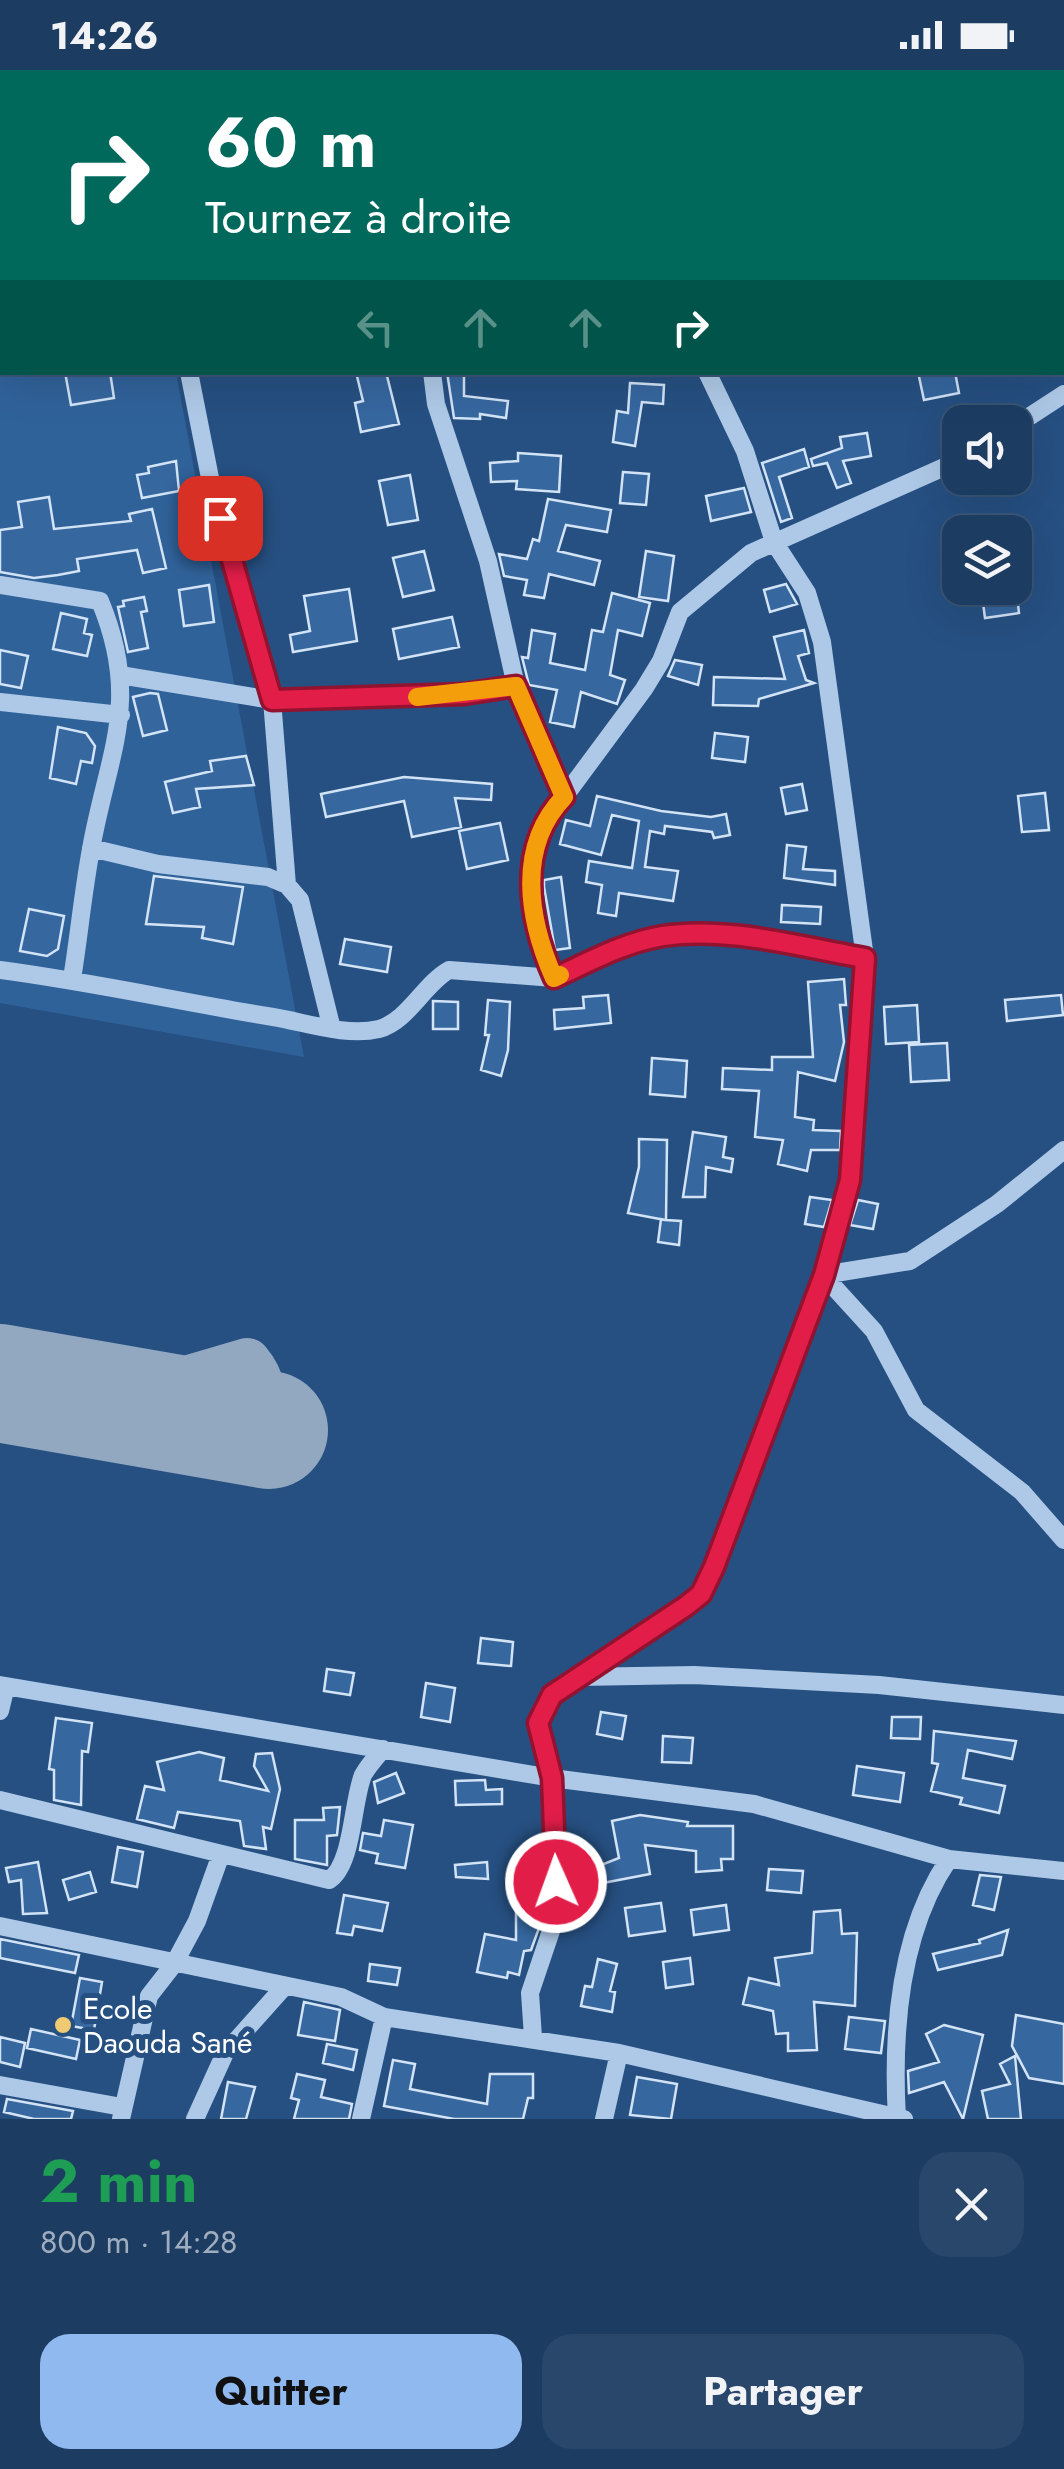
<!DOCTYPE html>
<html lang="fr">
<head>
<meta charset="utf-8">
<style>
	body { margin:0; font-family:Jost,sans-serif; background:#29476b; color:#f1f3f6; height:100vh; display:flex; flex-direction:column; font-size:38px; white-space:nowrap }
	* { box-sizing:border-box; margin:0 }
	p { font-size:32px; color:#a0adbe }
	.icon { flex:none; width:55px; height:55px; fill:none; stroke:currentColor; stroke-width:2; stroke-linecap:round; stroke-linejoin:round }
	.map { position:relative; height:2049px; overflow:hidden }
	.side { display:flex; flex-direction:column; background:#1c3c62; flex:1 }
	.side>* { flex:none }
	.guide { position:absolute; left:0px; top:0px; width:1065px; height:305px; box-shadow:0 10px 40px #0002,0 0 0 2px #3a5677; background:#00695c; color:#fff; overflow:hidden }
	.buttons { position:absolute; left:942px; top:335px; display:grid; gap:20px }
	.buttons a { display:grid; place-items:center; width:90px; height:90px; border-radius:20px; background:#1c3c62; box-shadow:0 10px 40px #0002,0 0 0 2px #3a5677; font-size:50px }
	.pin { position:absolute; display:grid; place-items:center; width:85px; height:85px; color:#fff; margin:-42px; border-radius:20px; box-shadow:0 5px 15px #0006 }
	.me { position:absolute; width:110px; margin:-55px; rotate:358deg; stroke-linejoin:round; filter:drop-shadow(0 0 8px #0008) }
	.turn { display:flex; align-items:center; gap:35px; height:210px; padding:0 40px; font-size:45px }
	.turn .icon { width:130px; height:130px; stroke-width:2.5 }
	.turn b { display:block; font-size:70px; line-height:85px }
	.lanes { display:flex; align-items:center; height:95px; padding:0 40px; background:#0003; justify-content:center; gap:50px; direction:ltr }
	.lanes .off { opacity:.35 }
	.round { display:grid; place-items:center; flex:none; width:105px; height:105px; border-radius:30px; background:#29476b }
	.headline { display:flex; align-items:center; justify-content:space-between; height:170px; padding:0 40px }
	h1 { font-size:60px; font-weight:700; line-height:75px; color:#1e9e55 }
	.button { display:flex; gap:20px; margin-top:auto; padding:20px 40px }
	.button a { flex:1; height:115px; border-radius:30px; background:#90b9f0; color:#111; font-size:40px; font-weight:700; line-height:115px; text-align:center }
	.button a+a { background:#29476b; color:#f1f3f6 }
	.status { display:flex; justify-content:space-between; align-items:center; height:70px; padding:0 50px; background:#1c3c62; direction:ltr }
	.status svg { height:28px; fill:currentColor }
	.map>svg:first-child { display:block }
	.green { fill:#30629a }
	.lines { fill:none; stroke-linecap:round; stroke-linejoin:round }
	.taxiway { stroke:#92a8c0; stroke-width:48 }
	.runway { stroke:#92a8c0; stroke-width:118 }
	.building { fill:#36679f; stroke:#d2e3f6; stroke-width:2.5 }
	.minor { stroke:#aec9e7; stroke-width:18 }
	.route-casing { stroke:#92132f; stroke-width:25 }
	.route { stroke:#e11d48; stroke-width:18 }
	.slow { stroke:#f59e0b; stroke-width:18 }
	.poi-dot { fill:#f0ca73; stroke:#265082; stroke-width:4 }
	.labels { text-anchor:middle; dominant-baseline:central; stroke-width:10; stroke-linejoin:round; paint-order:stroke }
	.poi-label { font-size:30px; fill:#fff; stroke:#265082; text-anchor:start }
</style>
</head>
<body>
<div class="status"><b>14:26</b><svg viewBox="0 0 49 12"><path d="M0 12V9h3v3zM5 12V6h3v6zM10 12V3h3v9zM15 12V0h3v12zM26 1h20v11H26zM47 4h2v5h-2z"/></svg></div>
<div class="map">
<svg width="1064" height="2049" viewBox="0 0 1064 2049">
	<rect width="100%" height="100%" fill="#265082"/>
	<path class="green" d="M0,0H119L2,2V302L176,303L304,987L0,933Z"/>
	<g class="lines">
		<path class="taxiway" d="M78,1327L152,1320L247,1292C278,1328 264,1387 208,1377C189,1373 170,1352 156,1340"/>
		<path class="runway" d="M0,1313L269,1360"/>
	</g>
	<path class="building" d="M65,302H110L114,328L71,335Z
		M356,302H386L399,354L361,362L355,333L363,331Z
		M447,302H464V326L508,331L506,348L480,344V349L454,348Z
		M918,302H955L959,323L924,330Z
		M630,313L664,315L663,334L642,332L635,376L613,372L617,341L628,343Z
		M867,363L871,386L843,391L851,413L837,418L827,393L813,396L811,389L842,378L840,367Z
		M804,379L809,397L779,407L792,448L781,452L762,393Z
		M518,383L561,386L559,422L516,419L517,411L491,412L490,393L518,391Z
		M176,391L179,421L142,428L137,405L149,403L148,397Z
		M623,402L649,404L646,435L620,433Z
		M410,405L418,450L388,455L379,411Z
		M744,418L751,442L711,451L706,426Z
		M49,427L54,459L131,451L129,444L152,439L166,498L143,503L137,480L77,489L79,501L58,505L34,508L0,502V460L22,457L18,432Z
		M548,429L611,440L607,462L566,455L558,481L600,491L594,515L549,504L544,528L524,525L527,510L504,506L499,484L527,489L533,469L539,471Z
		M424,481L434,520L403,527L393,488Z
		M646,481L674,486L668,531L639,527Z
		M786,514L797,534L770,542L764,520Z
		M209,515L214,552L184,556L179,520Z
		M981,518H1016L1019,543L985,548Z
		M349,519L357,571L293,582L290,565L310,561L304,526Z
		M612,523L650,533L642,566L618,560L610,605L625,610L617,634L581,622L574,657L550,652L557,620L529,615L522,587L528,588L532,560L555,564L550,593L585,600L592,560L603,562Z
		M144,527L147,541L141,542L148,578L128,582L118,537L124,536L123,531Z
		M61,543L87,549L84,563L92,565L87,586L53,579Z
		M452,547L459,577L399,589L393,559Z
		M804,560L809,583L798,586L806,610L814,613L759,629L758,636L713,635L714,607L785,609L774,567Z
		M0,580L28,586L21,618L0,614Z
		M675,590L702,595L698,615L668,606Z
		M150,623L158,624L167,660L143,666L133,627Z
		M58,657L86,663L95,676L92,693L81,691L76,714L50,708Z
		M715,663L748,667L745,692L712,688Z
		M246,686L254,715L196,719L200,737L173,743L165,712L212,701L210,691Z
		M404,707L492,714L491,730L455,728L461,757L412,767L404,731L326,747L321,724Z
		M802,714L807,740L786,744L781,718Z
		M1045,723L1049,760L1022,762L1018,726Z
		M597,726L661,741L711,747L726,744L730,765L714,768L712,762L665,756L664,764L650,761L645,797L678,801L673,831L619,823L616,846L598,843L602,815L586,812L589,791L632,798L639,751L612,745L601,785L560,774L566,750L590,756Z
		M500,753L508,790L467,799L459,761Z
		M787,775L806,777L803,799L835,801V815L784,808Z
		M154,806L243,817L233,874L202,868L204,857L146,854Z
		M561,807L570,878L555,880L544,817V810Z
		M782,835L821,837L820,854L781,852Z
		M29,839L64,846L58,879L47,886L20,881Z
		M345,869L391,877L387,902L340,894Z
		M844,909L846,935H840L844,972L835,1011L798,1002L795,1047L814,1050L813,1060L841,1061L840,1080H811L807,1101L778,1094L783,1070L755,1067L759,1021L722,1019L723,998L772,1000V987H813L808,912Z
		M608,925L611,953L555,959L554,940L584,938L583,927Z
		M1061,925L1063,945L1007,951L1005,930Z
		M488,930L510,932L508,980L501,1006L481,1000L489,965H485Z
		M433,931L458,932V959H433Z
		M917,935L919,972L886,974L884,937Z
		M947,973L949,1010L911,1012L909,975Z
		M652,988L687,991L685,1027L650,1024Z
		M693,1062L726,1067L723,1087L733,1089L731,1102L706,1097L705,1127H683Z
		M639,1069L667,1070L666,1150L681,1151L679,1175L658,1172L661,1149L665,1150L628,1143L639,1097Z
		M810,1127L832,1130L824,1157L805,1154Z
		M858,1130L878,1134L873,1159L850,1155Z
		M481,1568L513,1572L511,1596L478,1593Z
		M327,1599L354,1603L350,1625L324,1621Z
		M426,1613L455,1618L450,1652L421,1647Z
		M601,1642L626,1646L622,1669L597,1664Z
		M892,1647H921L920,1669L891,1668Z
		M56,1648L92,1653L88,1682L82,1681L81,1735L54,1730V1700L49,1699Z
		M934,1661L1016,1671L1012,1689L968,1680L963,1708L1005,1716L999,1743L960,1734L962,1728L931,1721L938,1694L932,1693Z
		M663,1666L693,1668L691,1693L662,1692Z
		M199,1682L224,1688L220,1710L268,1721L254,1696L256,1684L272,1683L280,1719L271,1759L263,1757L266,1779L244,1776L240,1751L178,1742L174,1758L137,1749L145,1716L164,1720L157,1692Z
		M857,1696L904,1703L900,1732L853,1725Z
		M396,1703L404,1723L378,1733L374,1712Z
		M485,1710L486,1720L502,1719V1734L456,1735L455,1711Z
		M340,1737L337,1765L327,1766V1795L295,1789V1750H324L323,1738Z
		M640,1745L688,1752L687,1756H733V1789H721L722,1800L696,1802V1781L645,1775L650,1804L603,1813L605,1818L584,1825L576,1805L619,1788L612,1751Z
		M384,1750L413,1755L405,1798L376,1793L378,1784L360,1780L363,1763L381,1766Z
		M118,1777L143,1782L137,1817L112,1812Z
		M38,1792L47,1843L23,1844L21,1810L9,1812L6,1798Z
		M487,1792L488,1809L456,1807L455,1795Z
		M769,1799L803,1801L801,1823L767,1820Z
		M90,1802L96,1822L69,1830L63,1810Z
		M516,1803H535V1844L531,1845L533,1851L542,1850L531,1880L524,1881L519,1905L508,1902L507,1908L477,1902L485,1864L516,1870Z
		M980,1805L1001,1807L994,1840L973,1835Z
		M344,1825L388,1833L382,1861L354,1856L352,1865L337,1863Z
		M661,1833L665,1861L629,1866L625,1838Z
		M726,1835L729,1860L694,1865L691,1840Z
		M840,1840L842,1864L857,1863L855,1936L814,1932L817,1980L788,1981V1963L776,1964L773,1941L743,1934L749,1908L779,1915L775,1888L812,1883L814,1842Z
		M1008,1860L1002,1885L938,1900L933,1884L980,1873L979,1870Z
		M0,1869L79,1885L75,1903L0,1888Z
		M690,1888L693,1914L666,1918L663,1892Z
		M598,1889L617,1894L610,1921L615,1922L612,1942L581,1936L585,1916L592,1917Z
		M370,1894L400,1898L397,1915L368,1911Z
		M80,1908L102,1912L94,1960L71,1956Z
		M304,1932L340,1940L335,1971L298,1965Z
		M1016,1945L1064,1954V2014L1029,2008L1012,1976Z
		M849,1947L885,1951L881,1983L845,1979Z
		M944,1955L983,1965L963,2049L944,2012L909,2023L908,2001L939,1992L926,1964Z
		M31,1959L80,1970L76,1989L27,1978Z
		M0,1967L25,1973L20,1997L0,1992Z
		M327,1974L357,1980L353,2000L323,1993Z
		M1015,1986L1021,2049H988L982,2021L1010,2014L1000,1994Z
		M393,1990L415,1994L410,2019L487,2034L490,2004H533V2028H528L523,2049H454L384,2036Z
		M297,2004L325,2010L321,2027L352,2034L349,2049H294L299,2030L291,2028Z
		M637,2007L677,2014L671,2049L630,2045Z
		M228,2012L255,2017L246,2049H221Z
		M7,2029L73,2041L71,2049H34L4,2042Z"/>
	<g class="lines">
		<path class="minor" d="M130,0L131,2
			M337,0L338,2
			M495,2L497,0
			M1062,115H1064
			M0,185L2,182
			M189,302L211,413L272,630L464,625L516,616
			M432,302L436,334L488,491L516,616L564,727
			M1015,356L1064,324
			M0,515L100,531C142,632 108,683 91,779C83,822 79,866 72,909
			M120,605L272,630L287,815
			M0,632L121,645
			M91,778L158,794L268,807L287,815L300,830L332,959
			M0,900C92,912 181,932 273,947C305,952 346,967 379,959C408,951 424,914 449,900L554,908L620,878L664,866L724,865L865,888
			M554,908L540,876L531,817L536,765L644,619L661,591L680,542L751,483L960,390
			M823,1205L874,1261L916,1340L1022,1422L1064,1470
			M823,1205L910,1191L997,1134L1064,1080
			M578,1607L694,1605L879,1615L1064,1635
			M0,1615L552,1708L754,1734L949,1789L1064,1801
			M0,1641L6,1616
			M0,1730L329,1810C353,1795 352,1732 363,1705C368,1696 376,1687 383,1679
			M0,1856L341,1927L384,1947L619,1983L904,2049
			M533,1967L530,1923L557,1843L552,1708L538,1653L552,1625L701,1523L823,1205L850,1111L865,888L822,572L807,523L774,472L745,381L707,302
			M0,2015L122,2037
			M121,2049L149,1926L174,1894L197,1851L220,1787
			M195,2049L225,1983L284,1917
			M361,2049L384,1947
			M604,2049L619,1983
			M897,2049C892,1962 899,1862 949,1789"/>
	</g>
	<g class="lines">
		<g class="route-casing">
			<path id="route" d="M220,448L272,630L464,624L516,616L564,727C516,777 528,849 554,908C589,892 625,872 663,866C728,856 801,877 865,888L850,1110L824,1205L714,1497L701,1524L686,1536L552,1625L538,1653L552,1708L556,1812"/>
		</g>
		<use href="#route" class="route"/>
		<path class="slow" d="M417,627L516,616L564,727C516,777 528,849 554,908L560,905"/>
	</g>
	<circle class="poi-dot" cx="63" cy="1955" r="10"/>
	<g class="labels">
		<g class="poi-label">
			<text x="83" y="1938">Ecole<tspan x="83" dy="34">Daouda Sané</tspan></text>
		</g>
	</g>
</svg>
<div class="buttons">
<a><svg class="icon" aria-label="sound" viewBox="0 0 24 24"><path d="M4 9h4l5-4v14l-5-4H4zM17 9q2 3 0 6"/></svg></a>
<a><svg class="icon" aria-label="layers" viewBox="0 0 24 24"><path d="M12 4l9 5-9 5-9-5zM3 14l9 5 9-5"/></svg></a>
</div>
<div class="pin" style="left:220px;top:448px;background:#d93025"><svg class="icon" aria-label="arrive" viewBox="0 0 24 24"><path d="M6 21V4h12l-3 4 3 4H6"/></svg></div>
<svg class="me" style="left:556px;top:1812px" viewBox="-20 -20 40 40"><circle r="17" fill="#e11d48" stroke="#fff" stroke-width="3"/><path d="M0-11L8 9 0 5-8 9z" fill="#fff"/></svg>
<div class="guide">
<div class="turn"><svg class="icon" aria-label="right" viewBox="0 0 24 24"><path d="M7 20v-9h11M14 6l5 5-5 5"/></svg><div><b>60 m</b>Tournez à droite</div></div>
<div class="lanes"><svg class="icon off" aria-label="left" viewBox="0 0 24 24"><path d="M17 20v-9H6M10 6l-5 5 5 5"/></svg><svg class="icon off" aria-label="ahead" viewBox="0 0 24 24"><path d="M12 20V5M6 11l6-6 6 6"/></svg><svg class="icon off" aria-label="ahead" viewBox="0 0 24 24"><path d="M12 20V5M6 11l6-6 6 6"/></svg><svg class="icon" aria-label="right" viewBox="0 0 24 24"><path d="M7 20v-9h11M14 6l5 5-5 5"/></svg></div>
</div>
</div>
<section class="side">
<div class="headline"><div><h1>2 min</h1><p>800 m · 14:28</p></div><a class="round"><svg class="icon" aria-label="close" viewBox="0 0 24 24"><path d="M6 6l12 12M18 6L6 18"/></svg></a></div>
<div class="button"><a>Quitter</a><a>Partager</a></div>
</section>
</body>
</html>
